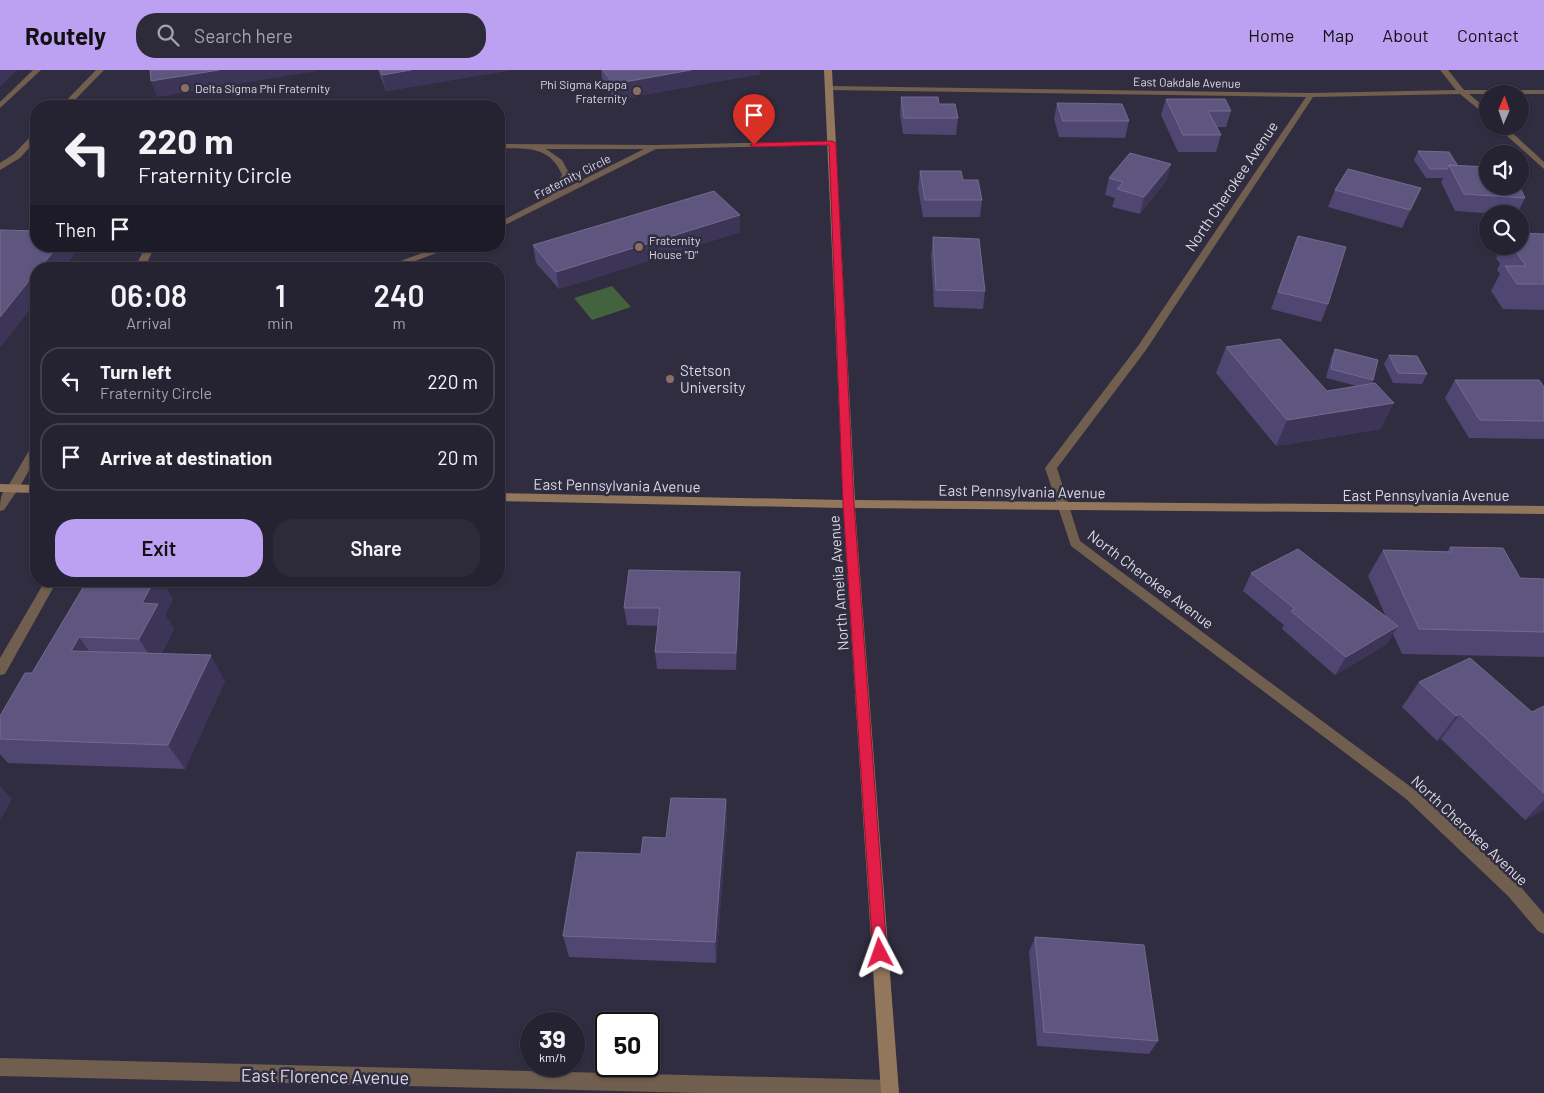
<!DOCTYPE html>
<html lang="en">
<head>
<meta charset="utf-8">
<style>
	body { margin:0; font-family:Barlow,sans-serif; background:#2d2a39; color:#f1f3f6; height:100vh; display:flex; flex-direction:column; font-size:19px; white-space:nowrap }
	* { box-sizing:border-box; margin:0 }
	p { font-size:16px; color:#a3a4ab }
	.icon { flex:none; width:28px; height:28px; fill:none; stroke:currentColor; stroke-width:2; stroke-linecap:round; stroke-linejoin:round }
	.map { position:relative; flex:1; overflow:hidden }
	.drawer { position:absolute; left:30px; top:192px; width:475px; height:325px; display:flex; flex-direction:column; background:#252231; border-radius:20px; box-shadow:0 1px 4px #0004,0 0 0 1px #423f4d }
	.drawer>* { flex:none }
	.banner { position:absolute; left:30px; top:30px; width:475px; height:152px; border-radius:20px; box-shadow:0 1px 4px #0004,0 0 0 1px #423f4d; background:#252231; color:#f1f3f6; overflow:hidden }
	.needle { width:32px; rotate:2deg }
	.fabs { position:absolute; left:1479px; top:15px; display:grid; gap:10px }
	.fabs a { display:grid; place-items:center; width:50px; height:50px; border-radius:50%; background:#252231; box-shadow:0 1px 4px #0004,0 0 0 1px #423f4d; font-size:25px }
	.speed { position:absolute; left:520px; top:942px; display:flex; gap:10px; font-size:25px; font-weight:700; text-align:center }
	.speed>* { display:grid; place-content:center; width:65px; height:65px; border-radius:50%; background:#252231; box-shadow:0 1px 4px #0004,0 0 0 1px #423f4d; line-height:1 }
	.speed small { font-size:12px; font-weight:400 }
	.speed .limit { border:2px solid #111; border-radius:8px; background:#fff; color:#111 }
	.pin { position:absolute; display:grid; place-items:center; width:42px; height:42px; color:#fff; margin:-51px -21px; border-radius:50% 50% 50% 0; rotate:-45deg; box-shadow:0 0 5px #0007 }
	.pin .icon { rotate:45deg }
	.me { position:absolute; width:55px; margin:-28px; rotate:356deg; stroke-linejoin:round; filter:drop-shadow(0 0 4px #0008) }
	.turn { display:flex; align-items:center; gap:18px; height:105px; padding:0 25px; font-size:22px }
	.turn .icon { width:65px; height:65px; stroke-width:2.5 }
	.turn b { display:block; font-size:35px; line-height:42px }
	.then { display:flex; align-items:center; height:48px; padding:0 25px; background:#0003; gap:10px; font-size:19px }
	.eta { display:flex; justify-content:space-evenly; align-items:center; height:85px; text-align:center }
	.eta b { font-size:30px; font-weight:600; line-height:35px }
	.button { display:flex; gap:10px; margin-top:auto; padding:10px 25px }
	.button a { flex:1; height:58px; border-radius:20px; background:#bca0f2; color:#111; font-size:20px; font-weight:600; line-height:58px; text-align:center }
	.button a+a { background:#2d2a39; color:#f1f3f6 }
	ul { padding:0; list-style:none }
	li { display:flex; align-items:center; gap:15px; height:68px; margin:0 10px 8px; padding:0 15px; border:2px solid #423f4d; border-radius:20px }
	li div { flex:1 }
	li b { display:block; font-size:19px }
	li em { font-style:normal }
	header { display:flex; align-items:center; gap:30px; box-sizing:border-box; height:70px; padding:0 25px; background:#bca0f2; color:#111 }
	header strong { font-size:24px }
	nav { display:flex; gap:28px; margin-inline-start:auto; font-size:18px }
	.search { width:350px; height:45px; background:#2d2a39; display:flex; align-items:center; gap:12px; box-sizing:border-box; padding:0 18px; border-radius:20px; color:#a3a4ab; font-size:19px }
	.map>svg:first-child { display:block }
	.green { fill:#42633e }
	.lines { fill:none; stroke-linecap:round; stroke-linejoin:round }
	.lane { fill:#705e4e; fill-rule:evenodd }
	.street { fill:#705e4e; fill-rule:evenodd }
	.secondary { fill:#93775d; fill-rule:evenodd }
	.wall { fill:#4f4671 }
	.shaded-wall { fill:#3c3558 }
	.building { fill:#5e567e; stroke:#726b8e }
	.route { fill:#e11d48; stroke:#92132f }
	.education-dot { fill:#8d6e63; stroke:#312d41; stroke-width:2 }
	.labels { text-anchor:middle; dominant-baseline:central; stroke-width:5; stroke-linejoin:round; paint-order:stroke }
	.far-street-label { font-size:12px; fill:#dcdae7; stroke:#312d41 }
	.far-poi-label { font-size:12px; fill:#dcdae7; stroke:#312d41; text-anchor:start }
	.street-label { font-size:15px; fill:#dcdae7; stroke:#312d41 }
	.poi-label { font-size:15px; fill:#dcdae7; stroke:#312d41; text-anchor:start }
	.near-street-label { font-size:18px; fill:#dcdae7; stroke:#312d41 }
</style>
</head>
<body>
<header>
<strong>Routely</strong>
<div class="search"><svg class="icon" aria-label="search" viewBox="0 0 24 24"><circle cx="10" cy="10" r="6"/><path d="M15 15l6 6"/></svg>Search here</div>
<nav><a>Home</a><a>Map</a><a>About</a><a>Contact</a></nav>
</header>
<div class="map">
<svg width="1544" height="1023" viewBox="0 0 1544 1023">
	<rect width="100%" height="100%" fill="#312d41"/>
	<path class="green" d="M612,216L631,237L592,250L574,228Z"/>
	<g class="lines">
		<path class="lane" d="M33,0H41L0,38V32Z
			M96,0H104L69,36H61Z
			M33,64H36V70L20,88L0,100V93L14,84Z
			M832,71H835V75L656,79L499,158V152L548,127L562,105C550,75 526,79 499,78V74L656,75ZM546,79H644L560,121L570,105L562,90Z
			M146,176H155L144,199H134Z
			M441,176H455L394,199H379Z
			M36,375V388L19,418L17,421H9L7,418L30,379Z
			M45,511H57L5,604L0,605V588Z"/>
		<path class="street" d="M1440,0H1448L1464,20H1544V24H1469L1488,40V47L1460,24L1313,27L1146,280L1057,398L1080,471L1415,720L1520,816L1544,844V864L1538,861L1508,826L1405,728L1071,476L1045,398L1138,276L1306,27L829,20L825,18L829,16L1311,23L1456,20Z
			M1496,56H1505L1544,92V99Z
			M13,414L19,418L4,440L0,441C0,430 1,418 13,414Z
			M0,988L890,1010L896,1013L899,1019L897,1023H698L0,1006Z"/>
		<path class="secondary" d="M824,0H832L855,430L1544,436V444L855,438L899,1023H881L843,438L499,431V423L843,430Z
			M0,414L36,415V423L0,422Z"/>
	</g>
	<path class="wall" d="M378,0H511L386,21Z
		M601,0H760V4L615,30L602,12Z
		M901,27L939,34L958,48L956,65L903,64L900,44Z
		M1166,29L1231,41L1226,57H1217L1221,65L1216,82H1178L1161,45Z
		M1057,33L1129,51L1125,68L1059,67L1054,49Z
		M1418,81L1458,96L1488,116L1525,128L1517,144H1498L1455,141L1441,112L1443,108H1426L1414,90Z
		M1171,94L1166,111L1140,144L1112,137L1115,128L1105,125L1109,108Z
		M920,101L963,110L982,130L980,147H923L918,118Z
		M1421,118L1402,158L1328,137L1335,120Z
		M740,162L559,219L536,193L533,175Z
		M1544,164V240L1503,239L1491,221L1500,204L1497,200L1500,194L1496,188L1503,176H1520Z
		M1298,166L1328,234L1321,252L1271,239Z
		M933,167L985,221L983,239L934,237L931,185Z
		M1226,277L1327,321L1357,316L1326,308L1331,288L1335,279L1373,310L1372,314L1381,359L1276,376L1216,303Z
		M1389,285L1427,304L1422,314L1393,313L1384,294Z
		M1455,310L1544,317V369L1469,368L1445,328Z
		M1450,477L1520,508L1544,509V587L1402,584L1393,564L1387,574L1335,605L1282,559L1284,555L1243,521L1251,503L1386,547L1368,506L1383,480L1447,482Z
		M740,502V520L736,600L657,599L655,582L658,556L627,555L624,538Z
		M87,511L173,529L165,545L174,559L161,584L225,611L185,699L8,693L0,684V669L32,603Z
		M1419,612L1532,642L1544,636V740L1525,750L1441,669L1437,671L1402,637Z
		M726,729L727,753L716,893L569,887L563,866L641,784Z
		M1035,867L1158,971L1149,984L1037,976L1029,882Z"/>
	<path class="shaded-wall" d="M0,0H17L0,17Z
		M219,0H317V1L157,27L151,11Z
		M411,0H511L386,21L382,5Z
		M691,0H760V4L615,30L613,14Z
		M1171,94L1166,111L1140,144L1144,127Z
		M1421,118L1414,135L1402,158L1410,140Z
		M740,145V162L559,219L556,202Z
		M58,176H77L79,179L63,199H39Z
		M36,202V232L0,278V247Z
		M1394,333L1381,359L1276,376L1287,350Z
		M740,502V520L736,600V583Z
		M154,511H163L173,529L165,545L174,559L155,594L139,569L142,533Z
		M1398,556L1387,574L1335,605L1346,587Z
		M79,567L97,592L71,581Z
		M211,585L225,611L185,699L168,675Z
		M1460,644L1441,669L1437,671L1456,646Z
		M0,716L12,729L0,751Z
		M726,729L727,753L716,893L715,872Z
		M1544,730V740L1525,750Z"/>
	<path class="building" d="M150,0H219L151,11Z
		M380,0H411L382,5Z
		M603,0H691L613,14Z
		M901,27H938L939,34H955L958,48H904Z
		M1166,29H1225L1231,41H1208L1221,65H1183Z
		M1057,33L1122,34L1129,51H1063Z
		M1418,81L1449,82L1458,96L1449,95L1447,99H1430Z
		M1130,83L1171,94L1144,127L1117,119L1123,112L1109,108Z
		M1449,95L1488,97V116H1519L1525,128L1464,124Z
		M1348,99L1421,118L1410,140L1335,120Z
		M920,101H961L963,110H978L982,130H925Z
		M714,121L740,145L556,202L533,175Z
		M0,160L36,161V176H58L39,199H36V202L0,247Z
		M1520,163L1544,164V214H1517L1505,196H1526L1512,176H1520Z
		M1298,166L1346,177L1328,234L1278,222Z
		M933,167L979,169L985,221L936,220Z
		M1280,269L1327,321L1375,313L1394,333L1287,350L1226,277Z
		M1335,279L1378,290L1373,310L1331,299Z
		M1389,285L1417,286L1427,304L1398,303Z
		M1455,310H1539L1544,317V351L1480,350Z
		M1450,477L1503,478L1520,508L1544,509V562L1419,559L1383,480L1452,482Z
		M1298,479L1398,556L1346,587L1291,541L1295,539L1251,503Z
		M629,500L740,502L736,583L655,582L660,538H624Z
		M87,511H154L142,533L158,534L139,569L79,567L71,581L211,585L168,675L0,669V646L25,603H32Z
		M1470,588L1532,642L1544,636V723L1460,644L1456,646L1419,612Z
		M671,728L726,729L715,872L563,866L577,782L641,784L643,767L666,768Z
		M1035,867L1144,875L1158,971L1044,962Z"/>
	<path class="route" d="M832,71L836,73L854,434L887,883L885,888L880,890L875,888L873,883L843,434L829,75L754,77L750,75L754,73Z"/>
	<g class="education-dot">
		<circle cx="185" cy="18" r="5"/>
		<circle cx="637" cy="21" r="5"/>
		<circle cx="639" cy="177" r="5"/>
		<circle cx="670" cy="309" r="5"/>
	</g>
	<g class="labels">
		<g class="far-street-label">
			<text transform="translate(1187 12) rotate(1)">East Oakdale Avenue</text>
			<text transform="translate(572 106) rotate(-27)">Fraternity Circle</text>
		</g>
		<g class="far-poi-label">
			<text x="627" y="14" text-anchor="end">Phi Sigma Kappa<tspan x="627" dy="14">Fraternity</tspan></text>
			<text x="195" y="18">Delta Sigma Phi Fraternity</text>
			<text x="649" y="170">Fraternity<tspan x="649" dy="14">House "D"</tspan></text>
		</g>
		<g class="street-label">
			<text transform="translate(1231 116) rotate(-56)">North Cherokee Avenue</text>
			<text transform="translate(617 415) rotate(1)">East Pennsylvania Avenue</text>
			<text transform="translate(1022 421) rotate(1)">East Pennsylvania Avenue</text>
			<text x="1426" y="425">East Pennsylvania Avenue</text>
			<text transform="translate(1151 509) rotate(37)">North Cherokee Avenue</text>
			<text transform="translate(838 513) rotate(-94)">North Amelia Avenue</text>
			<text transform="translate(1470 760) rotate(43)">North Cherokee Avenue</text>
		</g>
		<g class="poi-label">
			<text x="680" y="300">Stetson<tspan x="680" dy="17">University</tspan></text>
		</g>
		<g class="near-street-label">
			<text transform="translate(325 1006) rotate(1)">East Florence Avenue</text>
		</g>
	</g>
</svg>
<div class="fabs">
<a><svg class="needle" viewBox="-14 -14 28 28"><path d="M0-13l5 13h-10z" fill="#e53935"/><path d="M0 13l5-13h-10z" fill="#a3a4ab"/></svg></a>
<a><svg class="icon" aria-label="sound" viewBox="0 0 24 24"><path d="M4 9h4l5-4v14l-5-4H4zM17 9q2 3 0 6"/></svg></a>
<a><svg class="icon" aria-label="search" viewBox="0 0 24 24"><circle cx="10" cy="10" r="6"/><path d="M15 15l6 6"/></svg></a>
</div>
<div class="speed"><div>39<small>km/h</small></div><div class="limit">50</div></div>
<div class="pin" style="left:754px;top:75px;background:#d93025"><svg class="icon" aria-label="arrive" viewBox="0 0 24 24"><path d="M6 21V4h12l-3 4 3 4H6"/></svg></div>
<svg class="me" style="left:880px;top:883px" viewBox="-20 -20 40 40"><path d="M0-17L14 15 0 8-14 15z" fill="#e11d48" stroke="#fff" stroke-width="4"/></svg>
<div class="banner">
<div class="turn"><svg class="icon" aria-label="left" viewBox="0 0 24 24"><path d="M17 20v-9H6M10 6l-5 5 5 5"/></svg><div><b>220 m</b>Fraternity Circle</div></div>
<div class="then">Then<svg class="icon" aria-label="arrive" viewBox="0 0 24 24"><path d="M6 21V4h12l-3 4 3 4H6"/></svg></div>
</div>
<section class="drawer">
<div class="eta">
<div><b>06:08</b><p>Arrival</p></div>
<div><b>1</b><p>min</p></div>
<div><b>240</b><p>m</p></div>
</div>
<ul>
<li><svg class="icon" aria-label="left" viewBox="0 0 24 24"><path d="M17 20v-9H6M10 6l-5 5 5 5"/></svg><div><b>Turn left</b><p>Fraternity Circle</p></div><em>220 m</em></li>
<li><svg class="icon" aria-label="arrive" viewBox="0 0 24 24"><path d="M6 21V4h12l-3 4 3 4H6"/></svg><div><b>Arrive at destination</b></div><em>20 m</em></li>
</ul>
<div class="button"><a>Exit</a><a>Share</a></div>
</section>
</div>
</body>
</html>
